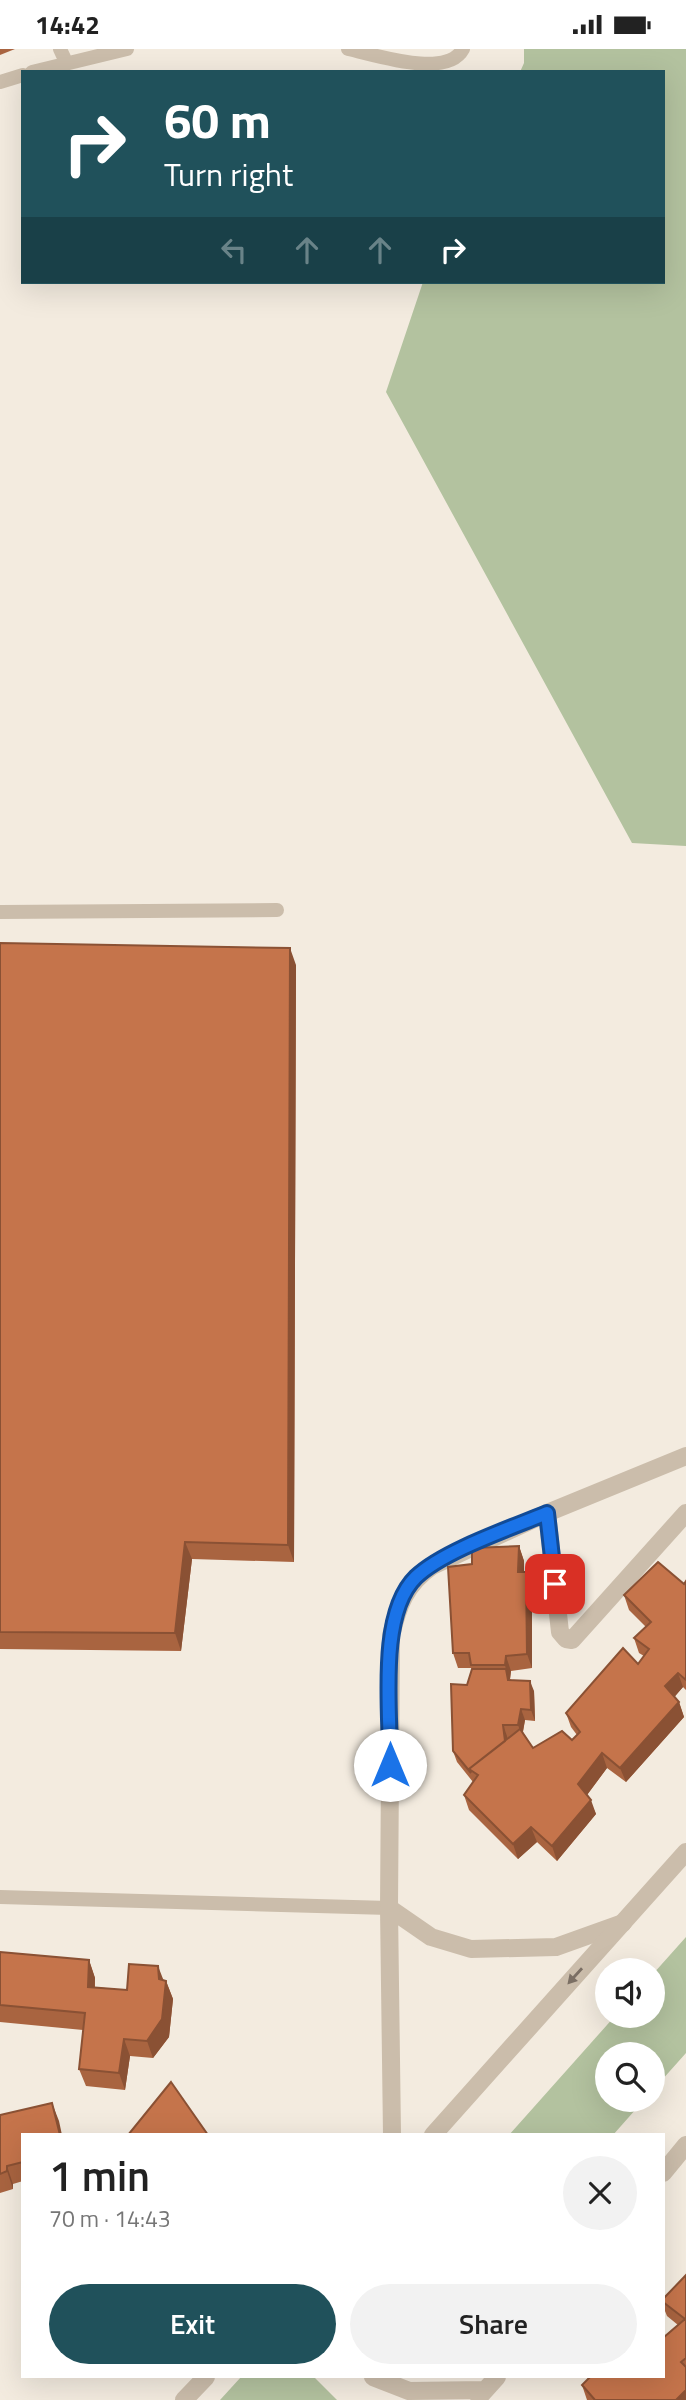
<!DOCTYPE html>
<html lang="en">
<head>
<meta charset="utf-8">
<style>
	body { margin:0; font-family:"Titillium Web",sans-serif; background:#f2f2f2; color:#222; height:100vh; display:flex; flex-direction:column; font-size:26px; white-space:nowrap }
	* { box-sizing:border-box; margin:0 }
	p { font-size:23px; color:#767676 }
	.icon { flex:none; width:38px; height:38px; fill:none; stroke:currentColor; stroke-width:2; stroke-linecap:round; stroke-linejoin:round }
	.map { position:relative; flex:1; overflow:hidden }
	.panel { position:absolute; left:21px; top:2084px; width:644px; height:245px; display:flex; flex-direction:column; background:#fff; border-radius:0px; box-shadow:0 7px 28px #0002 }
	.panel>* { flex:none }
	.hud { position:absolute; left:21px; top:21px; width:644px; height:214px; border-radius:0px; box-shadow:0 7px 28px #0002; background:#20515b; color:#fff; overflow:hidden }
	.buttons { position:absolute; left:595px; top:1909px; display:grid; gap:14px }
	.buttons a { display:grid; place-items:center; width:70px; height:70px; border-radius:50%; background:#fff; box-shadow:0 7px 28px #0002; font-size:35px }
	.pin { position:absolute; display:grid; place-items:center; width:60px; height:60px; color:#fff; margin:-30px; border-radius:14px; box-shadow:0 4px 10px #0006 }
	.me { position:absolute; width:77px; margin:-38px; rotate:0deg; stroke-linejoin:round; filter:drop-shadow(0 0 5px #0008) }
	.turn { display:flex; align-items:center; gap:24px; height:147px; padding:0 28px; font-size:32px }
	.turn .icon { width:91px; height:91px; stroke-width:2.5 }
	.turn b { display:block; font-size:49px; line-height:60px }
	.lanes { display:flex; align-items:center; height:66px; padding:0 28px; background:#0003; justify-content:center; gap:35px; direction:ltr }
	.lanes .off { opacity:.35 }
	.round { display:grid; place-items:center; flex:none; width:74px; height:74px; border-radius:37px; background:#f2f2f2 }
	.head { display:flex; align-items:center; justify-content:space-between; height:119px; padding:0 28px }
	h1 { font-size:42px; font-weight:600; line-height:52px }
	.primary-button { display:flex; gap:14px; margin-top:auto; padding:14px 28px }
	.primary-button a { flex:1; height:80px; border-radius:42px; background:#20515b; color:#fff; font-size:28px; font-weight:600; line-height:80px; text-align:center }
	.primary-button a+a { background:#f2f2f2; color:#222 }
	.status { display:flex; justify-content:space-between; align-items:center; height:49px; padding:0 35px; background:#fff; direction:ltr }
	.status svg { height:19px; fill:currentColor }
	.map>svg:first-child { display:block }
	.green { fill:#b3c29f }
	.lines { fill:none; stroke-linecap:round; stroke-linejoin:round }
	.service { stroke:#cbbdab; stroke-width:14 }
	.minor { stroke:#cbbdab; stroke-width:18 }
	.tertiary { stroke:#cbbdab; stroke-width:18 }
	.wall { fill:#a96440 }
	.shaded-wall { fill:#8a5134 }
	.building { fill:#c5744b; stroke:#8a5134; stroke-width:2 }
	.oneway { fill:#7b6f64 }
	.route-casing { stroke:#114b97; stroke-width:18 }
	.route { stroke:#1a73e8; stroke-width:12 }
</style>
</head>
<body>
<div class="status"><b>14:42</b><svg viewBox="0 0 49 12"><path d="M0 12V9h3v3zM5 12V6h3v6zM10 12V3h3v9zM15 12V0h3v12zM26 1h20v11H26zM47 4h2v5h-2z"/></svg></div>
<div class="map">
<svg width="686" height="2351" viewBox="0 0 686 2351">
	<rect width="100%" height="100%" fill="#f3ebdf"/>
	<path class="green" d="M524,0H686V797L632,794L386,343L423,233H663V23H520L524,14Z
		M686,1888V2004L653,2041V2006H607V2051H644L613,2086H509L615,1967H653V1925Z
		M241,2328H314L337,2351H220Z"/>
	<g class="lines">
		<path class="service" d="M60,0L66,13
			M348,0C376,6 447,30 463,0
			M32,23L127,0
			M0,33L23,26
			M0,863L277,861
			M0,1848L389,1859"/>
		<path class="minor" d="M547,1464L560,1583L566,1590L572,1591L686,1464
			M389,1859L431,1888L471,1900L556,1898L623,1874
			M392,2086L389,1859L391,1587C398,1556 406,1535 432,1517L547,1464L686,1407"/>
		<path class="tertiary" d="M433,2086L686,1803
			M663,2124L686,2096
			M373,2328L409,2342L485,2341
			M479,2348L497,2328
			M184,2351L206,2328"/>
	</g>
	<path class="wall" d="M0,0H15L0,6Z
		M0,894L296,916L294,1513L192,1510L181,1602L0,1600Z
		M519,1497L524,1512V1523L532,1538V1619L511,1622L510,1630L534,1642L535,1672L525,1671L523,1683L533,1699L572,1691L577,1686L571,1678L566,1664L638,1615L644,1607L639,1604L634,1589L646,1578L629,1561L624,1546L684,1535L686,1532V1641L683,1638L674,1648L679,1653L684,1668L626,1733L607,1719L587,1746L596,1765L557,1812L537,1793L518,1810L469,1761L464,1746L473,1733L457,1713L453,1702L467,1636L472,1620V1619H458L453,1604L472,1515Z
		M0,1903L89,1911L95,1929V1938L127,1941L164,1931L166,1932L173,1950L169,1988L153,2009L130,2007L125,2041L86,2037L79,2020L83,1981L0,1973Z
		M0,2066L59,2072L23,2086V2132L13,2135V2140L0,2144Z
		M686,2226V2351H587L582,2336L663,2328L678,2276L667,2267L663,2257V2250Z"/>
	<path class="shaded-wall" d="M290,899L296,916L294,1513L288,1496Z
		M185,1493L192,1510L181,1602L175,1584Z
		M519,1497L524,1512V1538L518,1523Z
		M526,1523L532,1538V1619L527,1605Z
		M506,1607L511,1622L510,1630L508,1631L505,1616Z
		M678,1624L683,1638L671,1652L665,1637Z
		M530,1632L534,1642L535,1672L531,1661Z
		M679,1653L684,1668L626,1733L620,1719Z
		M521,1660L525,1671L522,1687L518,1676Z
		M503,1676L507,1687L509,1706L478,1726Z
		M602,1704L607,1719L584,1750L578,1735Z
		M591,1751L596,1765L557,1812L552,1797Z
		M531,1778L537,1793L518,1810L513,1795Z
		M89,1911L95,1929L94,1955L88,1938Z
		M158,1917L165,1935L166,1932L173,1950L169,1988L153,2009L147,1992L159,1930Z
		M124,1990L130,2007L125,2041L119,2024Z
		M52,2054L59,2072L62,2086H60Z
		M7,2117L13,2135V2140L7,2122Z
		M686,2341V2351H676Z"/>
	<path class="building" d="M0,894L290,899L288,1496L185,1493L175,1584L0,1583Z
		M519,1497L518,1523H526L527,1605L506,1607L505,1616H471L469,1604H453L448,1518L472,1515V1499Z
		M658,1513L684,1535L686,1532V1631L678,1624L665,1637L679,1653L620,1719L602,1704L578,1735L591,1751L552,1797L531,1778L513,1795L464,1746L478,1726L469,1720L520,1680L533,1699L562,1682L572,1691L580,1683L566,1664L623,1599L638,1615L649,1600L634,1589L651,1573L624,1546Z
		M472,1620H506L508,1631L530,1632L531,1661L521,1660L518,1676H503L505,1692L469,1720L471,1724L453,1702L451,1635L467,1636Z
		M0,1903L89,1911L88,1938L127,1941L129,1915L158,1917L159,1930L166,1932L162,1970L147,1992L124,1990L119,2024L79,2020L85,1964L0,1956Z
		M171,2033L208,2086H128Z
		M52,2054L60,2086H23V2113L7,2117V2122L0,2125V2066Z
		M686,2226V2309L681,2313L686,2318V2341L676,2351H595L582,2336L590,2328H663V2289L685,2270L663,2253V2250Z"/>
	<defs><path id="oneway-solid" d="M-6-.8H1V-3.2L6.5 0L1 3.2V.8H-6Z" transform="scale(1.75)"/></defs>
	<use class="oneway" href="#oneway-solid" transform="translate(575 1927) rotate(132)"/>
	<g class="lines">
		<g class="route-casing">
			<path id="route" d="M390,1716C391,1665 377,1566 416,1528C443,1502 511,1479 547,1464L555,1535"/>
		</g>
		<use href="#route" class="route"/>
	</g>
</svg>
<div class="buttons">
<a><svg class="icon" aria-label="sound" viewBox="0 0 24 24"><path d="M4 9h4l5-4v14l-5-4H4zM17 9q2 3 0 6"/></svg></a>
<a><svg class="icon" aria-label="search" viewBox="0 0 24 24"><circle cx="10" cy="10" r="6"/><path d="M15 15l6 6"/></svg></a>
</div>
<div class="pin" style="left:555px;top:1535px;background:#d93025"><svg class="icon" aria-label="arrive" viewBox="0 0 24 24"><path d="M6 21V4h12l-3 4 3 4H6"/></svg></div>
<svg class="me" style="left:390px;top:1716px" viewBox="-20 -20 40 40"><circle r="19" fill="#fff"/><path d="M0-13L10 11 0 6-10 11z" fill="#1a73e8"/></svg>
<div class="hud">
<div class="turn"><svg class="icon" aria-label="right" viewBox="0 0 24 24"><path d="M7 20v-9h11M14 6l5 5-5 5"/></svg><div><b>60 m</b>Turn right</div></div>
<div class="lanes"><svg class="icon off" aria-label="left" viewBox="0 0 24 24"><path d="M17 20v-9H6M10 6l-5 5 5 5"/></svg><svg class="icon off" aria-label="ahead" viewBox="0 0 24 24"><path d="M12 20V5M6 11l6-6 6 6"/></svg><svg class="icon off" aria-label="ahead" viewBox="0 0 24 24"><path d="M12 20V5M6 11l6-6 6 6"/></svg><svg class="icon" aria-label="right" viewBox="0 0 24 24"><path d="M7 20v-9h11M14 6l5 5-5 5"/></svg></div>
</div>
<section class="panel">
<div class="head"><div><h1>1 min</h1><p>70 m · 14:43</p></div><a class="round"><svg class="icon" aria-label="close" viewBox="0 0 24 24"><path d="M6 6l12 12M18 6L6 18"/></svg></a></div>
<div class="primary-button"><a>Exit</a><a>Share</a></div>
</section>
</div>
</body>
</html>
